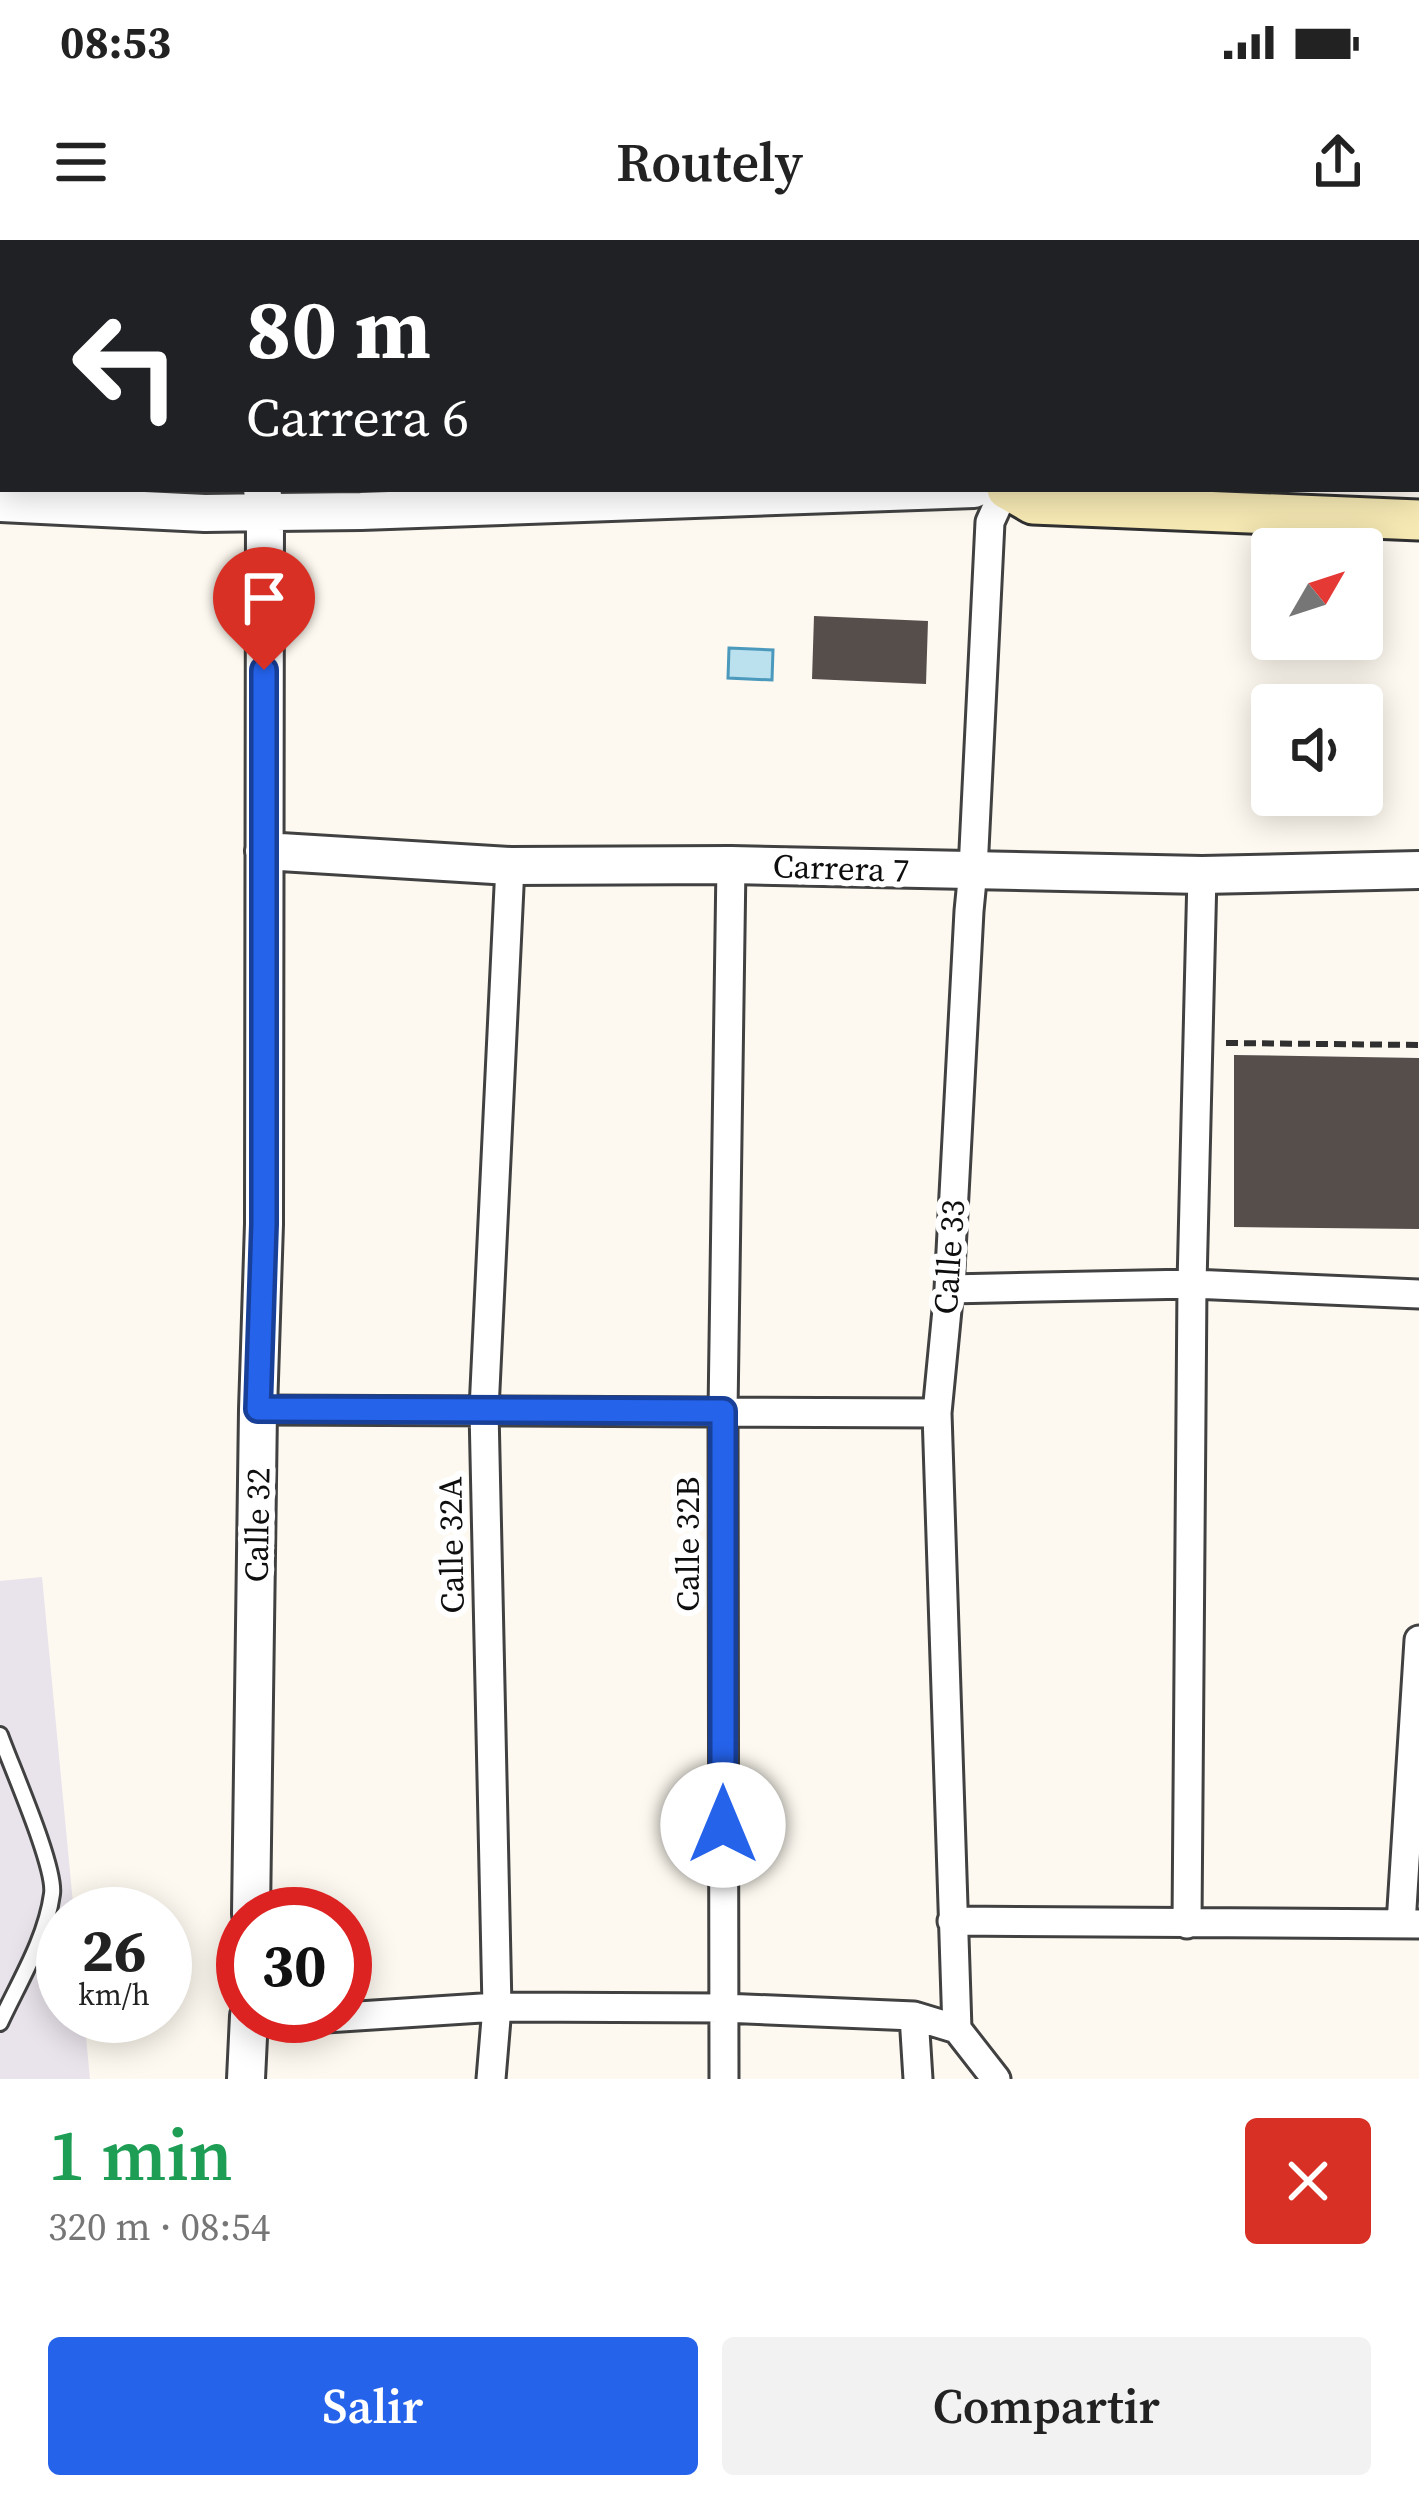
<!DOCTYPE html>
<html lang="es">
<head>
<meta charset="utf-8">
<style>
	body { margin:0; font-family:"Source Serif 4",serif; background:#f2f2f2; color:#222; height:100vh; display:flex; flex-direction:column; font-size:45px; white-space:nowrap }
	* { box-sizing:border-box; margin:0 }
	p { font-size:39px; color:#767676 }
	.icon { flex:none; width:66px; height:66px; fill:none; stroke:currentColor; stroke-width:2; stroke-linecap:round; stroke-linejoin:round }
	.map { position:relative; height:1839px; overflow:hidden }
	.side { display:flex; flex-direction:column; background:#fff; flex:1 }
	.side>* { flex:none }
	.top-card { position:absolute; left:0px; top:0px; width:1419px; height:252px; box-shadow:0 6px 30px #0003; background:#202124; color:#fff; overflow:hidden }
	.needle { width:78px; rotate:51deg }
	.controls { position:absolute; left:1251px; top:288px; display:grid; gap:24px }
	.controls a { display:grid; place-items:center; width:132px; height:132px; border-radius:12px; background:#fff; box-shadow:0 6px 30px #0003; font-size:60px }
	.speed { position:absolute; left:36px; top:1647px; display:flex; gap:24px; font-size:60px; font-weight:700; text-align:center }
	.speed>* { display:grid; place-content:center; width:156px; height:156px; border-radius:50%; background:#fff; box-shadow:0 6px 30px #0003; line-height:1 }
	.speed small { font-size:30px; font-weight:400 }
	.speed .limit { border:18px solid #d22; background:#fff; color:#111 }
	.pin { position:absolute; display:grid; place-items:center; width:102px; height:102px; color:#fff; margin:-123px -51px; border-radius:50% 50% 50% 0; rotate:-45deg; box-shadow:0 0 12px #0007 }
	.pin .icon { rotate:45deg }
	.me { position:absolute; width:132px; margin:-66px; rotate:0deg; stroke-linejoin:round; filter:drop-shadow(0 0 9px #0008) }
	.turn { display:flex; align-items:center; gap:42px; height:252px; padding:0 48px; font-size:54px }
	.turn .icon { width:156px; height:156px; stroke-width:2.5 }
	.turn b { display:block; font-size:84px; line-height:102px }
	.round { display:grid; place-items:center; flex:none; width:126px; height:126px; border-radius:12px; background:#f2f2f2 }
	.overview { display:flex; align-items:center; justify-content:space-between; height:204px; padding:0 48px }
	h1 { font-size:72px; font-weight:600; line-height:90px; color:#1e9e55 }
	.action { display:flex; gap:24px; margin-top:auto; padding:24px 48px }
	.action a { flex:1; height:138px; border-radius:12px; background:#2563eb; color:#fff; font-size:48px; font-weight:600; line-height:138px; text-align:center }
	.action a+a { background:#f2f2f2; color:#222 }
	.status { display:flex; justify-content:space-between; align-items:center; height:84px; padding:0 60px; background:#fff; direction:ltr }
	.status svg { height:33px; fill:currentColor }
	header { display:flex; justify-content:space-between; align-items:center; height:156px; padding:0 48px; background:#fff; font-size:54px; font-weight:600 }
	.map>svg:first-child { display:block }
	.industrial { fill:#e9e3eb }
	.water { fill:#bbe0ee; stroke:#4b99bc; stroke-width:3 }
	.building { fill:#554e4b }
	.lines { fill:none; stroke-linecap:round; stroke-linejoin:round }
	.service-casing { stroke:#414141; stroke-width:20 }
	.minor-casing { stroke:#414141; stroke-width:33 }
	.tertiary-casing { stroke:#414141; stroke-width:42 }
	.secondary-casing { stroke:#303030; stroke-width:45 }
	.path { stroke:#303030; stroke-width:6; stroke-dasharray:12 6; stroke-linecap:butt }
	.service { stroke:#fff; stroke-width:14 }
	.minor { stroke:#fff; stroke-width:27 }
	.tertiary { stroke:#fff; stroke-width:36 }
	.secondary { stroke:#f5e8b3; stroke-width:39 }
	.route-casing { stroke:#184099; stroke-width:30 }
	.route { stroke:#2563eb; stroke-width:21 }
	.labels { text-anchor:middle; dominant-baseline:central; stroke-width:12; stroke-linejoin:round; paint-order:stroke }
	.street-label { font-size:33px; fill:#0e0e0e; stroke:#fff }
</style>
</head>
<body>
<div class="status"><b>08:53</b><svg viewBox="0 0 49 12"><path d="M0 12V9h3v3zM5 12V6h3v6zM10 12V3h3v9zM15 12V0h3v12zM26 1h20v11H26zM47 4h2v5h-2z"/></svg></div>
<header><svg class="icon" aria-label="menu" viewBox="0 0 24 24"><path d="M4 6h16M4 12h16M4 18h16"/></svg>Routely<svg class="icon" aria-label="share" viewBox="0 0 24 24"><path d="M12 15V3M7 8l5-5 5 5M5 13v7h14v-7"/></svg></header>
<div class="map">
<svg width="1419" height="1839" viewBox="0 0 1419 1839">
	<rect width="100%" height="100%" fill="#fdf9f0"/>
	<path class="industrial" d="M42,1337L74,1674H63V1776H84L90,1839H0V1341Z"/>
	<path class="water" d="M729,408L773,410L772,440L728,438Z"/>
	<path class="building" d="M814,376L928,381L926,444L812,439Z
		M1234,815L1419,818V989L1234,987Z"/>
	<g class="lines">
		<g class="service-casing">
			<path id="service" d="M0,1495C11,1526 56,1627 52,1654C46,1699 19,1742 0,1783"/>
		</g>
		<g class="minor-casing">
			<path id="minor" d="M773,0L786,3
				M377,3V0
				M949,1049L1192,1044L1419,1054
				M258,1170L937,1173
				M952,1681L1419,1684
				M1187,1684L1192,1044L1202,635
				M1401,1684L1419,1400
				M914,1776L918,1839
				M249,1783L497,1767L723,1768L914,1776L957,1789
				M957,1789L937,1173L949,1049L969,671L973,630L990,282L1005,249
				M957,1789L996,1839
				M491,1839L497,1767L484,1170L510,626
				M724,1839L723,1171L731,625"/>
		</g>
		<g class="tertiary-casing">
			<path id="tertiary" d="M132,0L134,3
				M1073,3L1074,0
				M1121,3L1122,0
				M0,263L205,273L361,271L974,249
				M264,611L510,626L731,625L1202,635L1419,630
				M251,1674L258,1170L264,984L265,270L262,249
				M246,1839L249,1776"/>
		</g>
		<g class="secondary-casing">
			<path id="secondary" d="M1416,226H1419
				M1007,249L1033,264L1419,280"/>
		</g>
		<path class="path" d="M1226,803L1419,805"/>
		<use href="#service" class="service"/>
		<use href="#minor" class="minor"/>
		<use href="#tertiary" class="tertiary"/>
		<use href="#secondary" class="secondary"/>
	</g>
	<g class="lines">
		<g class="route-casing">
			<path id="route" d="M264,430V984L258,1169L723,1171V1585"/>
		</g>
		<use href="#route" class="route"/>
	</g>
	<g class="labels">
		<g class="street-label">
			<text transform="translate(841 628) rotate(2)">Carrera 7</text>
			<text transform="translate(949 1017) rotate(-86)">Calle 33</text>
			<text transform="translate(257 1285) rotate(-89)">Calle 32</text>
			<text transform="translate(687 1304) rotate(-90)">Calle 32B</text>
			<text transform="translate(451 1305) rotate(-91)">Calle 32A</text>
		</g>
	</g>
</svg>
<div class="controls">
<a><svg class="needle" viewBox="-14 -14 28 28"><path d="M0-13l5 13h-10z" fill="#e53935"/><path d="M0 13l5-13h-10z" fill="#767676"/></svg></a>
<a><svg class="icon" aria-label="sound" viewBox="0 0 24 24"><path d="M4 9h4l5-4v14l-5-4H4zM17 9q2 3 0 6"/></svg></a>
</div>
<div class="speed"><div>26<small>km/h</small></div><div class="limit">30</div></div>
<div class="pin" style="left:264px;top:430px;background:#d93025"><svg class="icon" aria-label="arrive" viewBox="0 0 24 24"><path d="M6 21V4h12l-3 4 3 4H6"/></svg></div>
<svg class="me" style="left:723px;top:1585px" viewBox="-20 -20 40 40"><circle r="19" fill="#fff"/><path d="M0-13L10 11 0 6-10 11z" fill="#2563eb"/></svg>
<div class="top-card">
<div class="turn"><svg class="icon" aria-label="left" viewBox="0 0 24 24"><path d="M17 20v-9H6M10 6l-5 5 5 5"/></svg><div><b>80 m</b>Carrera 6</div></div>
</div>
</div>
<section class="side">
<div class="overview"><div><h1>1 min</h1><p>320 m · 08:54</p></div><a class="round" style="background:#d93025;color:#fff"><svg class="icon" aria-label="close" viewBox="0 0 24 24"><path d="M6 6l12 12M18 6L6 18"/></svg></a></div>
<div class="action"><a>Salir</a><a>Compartir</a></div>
</section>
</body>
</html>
